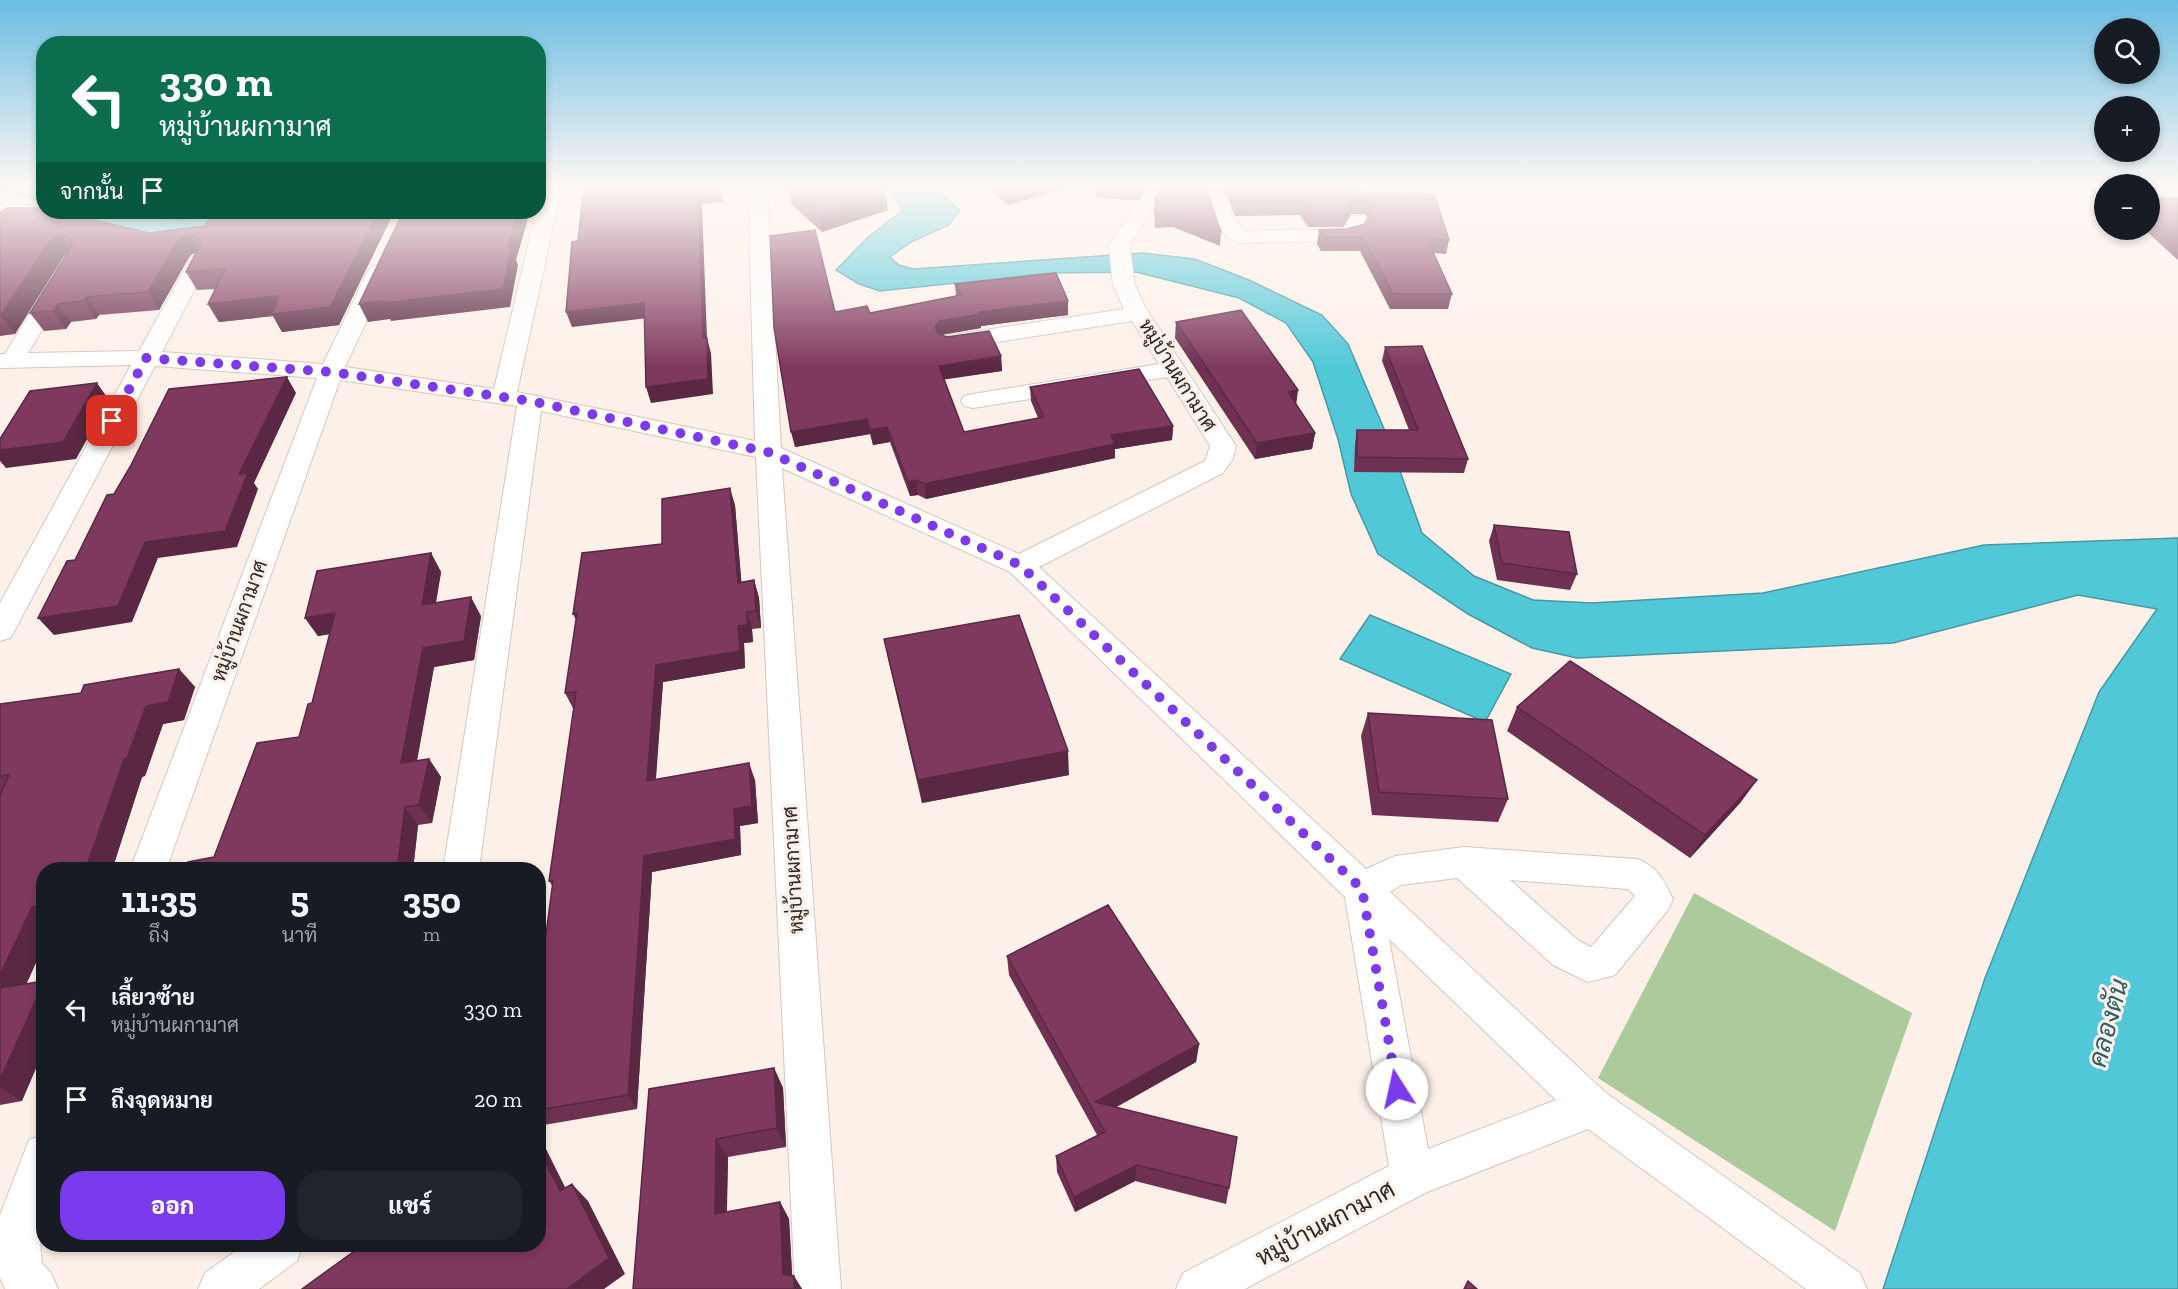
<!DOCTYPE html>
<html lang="th">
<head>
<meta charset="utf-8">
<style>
	body { margin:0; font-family:"Zilla Slab",Sarabun,serif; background:#20242c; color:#f1f3f6; height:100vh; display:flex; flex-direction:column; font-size:22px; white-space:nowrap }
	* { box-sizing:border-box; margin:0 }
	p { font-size:20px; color:#9ea1a6 }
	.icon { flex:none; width:33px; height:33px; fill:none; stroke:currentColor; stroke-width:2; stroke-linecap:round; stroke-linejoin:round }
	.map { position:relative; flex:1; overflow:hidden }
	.details { position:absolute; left:36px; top:862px; width:510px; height:390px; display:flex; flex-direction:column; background:#171b24; border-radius:24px; box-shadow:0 3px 9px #0003 }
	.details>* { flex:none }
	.top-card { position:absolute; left:36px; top:36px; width:510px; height:183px; border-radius:24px; box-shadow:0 3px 9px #0003; background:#0b6e4f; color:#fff; overflow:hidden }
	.fabs { position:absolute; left:2094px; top:18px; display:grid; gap:12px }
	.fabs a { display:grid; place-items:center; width:66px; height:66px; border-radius:50%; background:#171b24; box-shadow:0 3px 9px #0003; font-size:30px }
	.pin { position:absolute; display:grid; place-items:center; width:51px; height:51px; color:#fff; margin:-26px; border-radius:12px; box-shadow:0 3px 9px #0006 }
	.me { position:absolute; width:66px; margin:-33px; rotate:350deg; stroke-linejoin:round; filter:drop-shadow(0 0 4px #0008) }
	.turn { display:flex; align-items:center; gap:21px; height:126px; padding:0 24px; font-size:27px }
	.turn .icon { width:78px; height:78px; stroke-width:2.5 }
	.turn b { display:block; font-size:42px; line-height:51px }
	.then { display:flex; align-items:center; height:57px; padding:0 24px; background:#0003; gap:12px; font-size:22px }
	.eta { display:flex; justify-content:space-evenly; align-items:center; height:102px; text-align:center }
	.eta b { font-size:36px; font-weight:800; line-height:42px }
	.button { display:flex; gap:12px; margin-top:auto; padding:12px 24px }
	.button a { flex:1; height:69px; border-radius:24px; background:#7c3aed; color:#fff; font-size:24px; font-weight:800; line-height:69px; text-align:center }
	.button a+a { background:#20242c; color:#f1f3f6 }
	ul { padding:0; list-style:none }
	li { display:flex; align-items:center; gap:18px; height:90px; padding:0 24px }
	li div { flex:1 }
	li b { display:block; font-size:22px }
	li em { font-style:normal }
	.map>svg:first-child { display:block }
	.green { fill:#acca9b }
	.water { fill:#51c8d8; stroke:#4698a3; stroke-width:1.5 }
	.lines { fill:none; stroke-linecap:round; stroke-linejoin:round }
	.minor-casing { stroke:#d4c7c0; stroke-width:2 }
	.minor { fill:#fff; fill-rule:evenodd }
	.wall { fill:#6e3151 }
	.shaded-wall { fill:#5a2842 }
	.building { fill:#80395e; stroke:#5a2842; stroke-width:1.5 }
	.route { stroke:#7c3aed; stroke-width:10; stroke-dasharray:0 18 }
	.labels { text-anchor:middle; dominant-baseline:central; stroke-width:6; stroke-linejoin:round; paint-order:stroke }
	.street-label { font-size:20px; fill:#2e2926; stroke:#fdf0e8 }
	.near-street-label { font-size:24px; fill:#2e2926; stroke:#fdf0e8 }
	.near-water-label { font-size:26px; font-style:italic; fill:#2b5e65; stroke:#fdf0e8 }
</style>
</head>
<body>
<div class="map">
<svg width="2178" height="1289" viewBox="0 0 2178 1289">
	<rect width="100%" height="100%" fill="#fdf0e8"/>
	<path class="green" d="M1694,893L1912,1013L1835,1231L1598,1078Z"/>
	<path class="water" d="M0,186H43V202L12,192L0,191Z
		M878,186H933L960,210L949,225L911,242L890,257L899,265L913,269L1143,253L1195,259L1249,280L1322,315L1348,344L1390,443L1422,533L1474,576L1533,600L1592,603L1763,593L1984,545L2178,538V1289H1883L1985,978L2099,692L2157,609L2078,595L1893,643L1577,658L1532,648L1468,614L1378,554L1351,494L1338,439L1313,362L1286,323L1239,298L1136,272L1050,273L880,291L859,284L836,270L867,238L903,210L891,193Z
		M70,212H144C175,227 205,215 237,212C252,210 269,212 284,212L156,237L122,231Z
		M1370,615L1511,674L1485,722L1340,659Z"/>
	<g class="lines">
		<g class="minor-casing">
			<path id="minor" d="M545,186H558L561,190L517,392L755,441L748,186H767L781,448L1019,554L1205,461L1210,446L1167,377L973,408L964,406L961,401L964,396L973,394L1159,364L1132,321L952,349L944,347L941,342L944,337L952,335L1124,309L1113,285L1109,245L1150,186H1168L1129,245L1135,285L1145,307L1236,446L1233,459L1223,473L1039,567L1366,869L1395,856L1464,847L1637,859C1657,866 1664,880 1673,899L1668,910L1615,975L1588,982L1553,965L1457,878L1401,885L1390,892L1606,1093L1860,1273L1867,1289H1806L1588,1129L1425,1193L1245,1289H1176L1183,1273L1389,1166L1345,897L1010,572L782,468L841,1289H795L756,457L541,411L479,870H443L517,406L340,380L166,870H130L317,378L155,366L15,630L10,638L0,641V603L131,365L0,368V354H5L49,282L57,281L65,282L68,287L28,353L139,351L190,260L193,256L200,254L207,256L210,260L162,352L323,364L368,271L372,267L379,265L386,267L390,271L345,367L494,389L536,212H538L541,190ZM1510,880L1628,889L1635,896L1591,947L1579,941ZM1389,939L1556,1100L1428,1149Z
				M1203,186H1221L1231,214L1245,231L1344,229L1351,216H1365L1368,220L1360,237L1344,241L1240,243C1217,237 1206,207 1203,186Z
				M44,1134V1215L39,1228L42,1263L51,1273L58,1289H5L0,1278V1215L29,1140Z
				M244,1245H303L297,1261L259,1289H198L205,1273Z"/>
		</g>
		<use href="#minor" class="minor"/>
	</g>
	<path class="wall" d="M984,186H1063V189L1008,205Z
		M1096,186H1149L1138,200L1096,198Z
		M1223,186H1338L1340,191L1434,194L1449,240L1446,254L1434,253L1452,294L1448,309H1390L1360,251H1321L1317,244L1319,230L1346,229L1365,224L1368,218L1365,214H1351L1343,227H1308L1300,215L1235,216Z
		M788,189L888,210L822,232L791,204Z
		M2150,197L2178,198V260L2145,230H2150Z
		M1155,198L1221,232L1220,246L1173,227L1155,228L1154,211Z
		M0,213L149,233L393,214L339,325L282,332L273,316L219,322L208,304L216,289L197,290L186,272L196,253L192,254L188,259L159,310L99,315L96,319L71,322L66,329L44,331L30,313L66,255L64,256L15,334L0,336Z
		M955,284L1068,315L981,326V328L941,335L1001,356L1002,371L944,379L964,432L1038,418L1031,401L1030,387L1173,426L1172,440L1115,449V458L926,499L918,495L910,496L890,442L873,445L870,434L795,447L835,312L870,313L956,296Z
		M1176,322L1296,404L1315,433L1312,449L1255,459L1175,338Z
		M1385,347L1468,459L1464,473L1354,472L1355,444L1357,430H1409L1382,361Z
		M735,505L741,582L754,580L759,598L761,628L752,629L753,642L744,643L745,668L663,682L656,779L755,780L758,823L740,826L741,855L652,872L637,1109L538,1126V995L553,887L549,881L574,710L565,693L576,620L573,614L662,544Z
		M1494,525L1577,574L1570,590L1497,580L1489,541Z
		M431,553L441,572L436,603L481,616L474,660L434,667L417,761L429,759L441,777L432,823L418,825L413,870H186L214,857L299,737L312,703L330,634L318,636L305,618Z
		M884,639L1069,775L922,803L889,663Z
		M179,669L195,687L184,720L163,724L145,776L142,777L112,870H44V945L26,984L22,1101L0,1105V704L81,693Z
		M1517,707L1757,780L1740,803L1690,858L1507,731Z
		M1368,713L1508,799L1498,822L1372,815L1361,736Z
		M1007,956L1199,1044L1196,1062L1116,1107L1229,1188L1226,1204L1135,1181L1075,1212L1057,1172L1056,1156L1097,1135L1009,975Z
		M774,1068L783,1088L786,1147L728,1157L727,1212L780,1202L789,1219L792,1276H794L802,1289H633L649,1089Z"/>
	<path class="shaded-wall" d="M719,186H721L722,202L702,204L707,338L711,353L713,394L651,403L646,387L703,338L698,189Z
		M1023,186H1063V189L1008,205L1007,190Z
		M1138,186H1149L1138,200Z
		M886,195L888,210L822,232L819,217Z
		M1353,200L1351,214L1343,227L1345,213Z
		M378,212H396L393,214L339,325L282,332L273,316L219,322L208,304L279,296Z
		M518,212H529L526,226L516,260L518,265L510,307L391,321L390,319L368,322L359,304L508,247Z
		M189,234L199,252L192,254L188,259L159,310L148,292L177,241L182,236Z
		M60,235L72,253L64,256L15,334L1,316L52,238Z
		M87,297L99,315L96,319L84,301Z
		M1068,301V315L981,326V328L940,335L936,341L935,327L939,321L979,312Z
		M644,303L648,318L572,327L566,312Z
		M58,304L71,322L66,329L53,311Z
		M1001,356L1002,371L941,380L939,366Z
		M287,377L296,393L254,483L258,489L237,547L158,558L132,622L54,635L38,618L239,474Z
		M97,383L109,400L76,459L6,468L0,461V450Z
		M1298,390L1296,406L1288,392Z
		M867,419L870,434L795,447L791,432Z
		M1173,426L1172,440L1115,449V458L926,499L924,484L1111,435Z
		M887,427L890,442L873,445L870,430Z
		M1315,433L1312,449L1255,459L1257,443Z
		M916,480L918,495L910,496L908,482Z
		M730,488L735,505L743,600L738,583Z
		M431,553L441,572L432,624L422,605Z
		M754,580L759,598L761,628L756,611Z
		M471,597L481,616L474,660L434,667L413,781L401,763L423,648Z
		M747,612L752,629L753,642L744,643L745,668L663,682L654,798L647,781L656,665L738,626Z
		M335,613L348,631L318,636L305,618Z
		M179,669L195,687L184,720L163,724L145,776L142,777L112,870H96L88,863L124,759L146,706Z
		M1068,751L1069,775L922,803L918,780Z
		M429,759L441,777L432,823L419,805Z
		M749,763L755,780L758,823L740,826L741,855L652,872L637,1109L628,1095L644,856Z
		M1757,780L1740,803L1690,858L1705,835Z
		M405,807L418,825L413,870H397Z
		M32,907L44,916V945L17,1005L0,994V975Z
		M44,982V1050L22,1101L0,1088V1080Z
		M1199,1044L1196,1062L1097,1118L1095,1102Z
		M774,1068L783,1088L786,1147L777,1128Z
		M538,1133L576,1209L560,1191L538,1148Z
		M716,1139L728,1157L726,1230L715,1214Z
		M1137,1165L1135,1181L1075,1212L1074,1197Z
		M572,1184L588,1201L625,1274L604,1289H567Z
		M780,1202L789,1219L793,1289L783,1274Z
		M794,1276L802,1289H794Z"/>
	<path class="building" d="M584,186H719V187L698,189L703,338H707L708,379L646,387L644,303L566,312L572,242L578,241Z
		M801,186H875L886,195L819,217L788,189Z
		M1001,186H1023L1007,190Z
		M1163,186H1205L1221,232L1174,213L1156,214L1155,198Z
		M1230,186H1338L1340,191L1434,194L1449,240L1427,239L1452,294H1393L1363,237H1323L1319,230L1346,229L1365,224L1373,207L1367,200H1353L1345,213L1310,214L1302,201L1237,202Z
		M2150,197L2178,198V237L2150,211Z
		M7,208H44V212H60L149,233L205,226L209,219L280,212H378L330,307L272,314L279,296L208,304L225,269L186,272L201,243L198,237L189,234L182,236L177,241L148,292L87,297L84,301L58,304L53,311L30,313L73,244L70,238L60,235L52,238L0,316V213Z
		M403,212H518L508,247H511L503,289L382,303L383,301L359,304Z
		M815,230L835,312L867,306L870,313L961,295L955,284L1056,273L1068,301L979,312L980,314L939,321L935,327L938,334L947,337L989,331L1001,356L939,366L964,432L1044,417L1030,387L1139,369L1173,426L1111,435L1115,444L924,484L916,480L908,482L887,427L870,430L867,419L791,432L774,328L770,236Z
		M1241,310L1298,390L1288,392L1315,433L1257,443L1176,322Z
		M1422,346L1468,459L1357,457V430H1418L1385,347Z
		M287,377L239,474L248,473L225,531L145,542L118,606L38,618L67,561L75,560L107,495L114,494L130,467L169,389Z
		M97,383L63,442L0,450V439L30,391Z
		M730,488L738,583L754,580L756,611L747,612V625L738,626L740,651L656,665L647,781L749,763L752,806L734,809L735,839L644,856L628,1095L538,1110V995L553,881H549L576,692L565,693L577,613L573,614L582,553L662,544V499Z
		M1494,525L1569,532L1577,574L1502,563Z
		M431,553L422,605L471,597L464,641L423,648L401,763L429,759L419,805L405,807L397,870H186L188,862L214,857L257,743L299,737L308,704L312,703L335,613L305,618L317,571Z
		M1019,615L1068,751L918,780L884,639Z
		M1570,661L1757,780L1705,835L1517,707Z
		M179,669L168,702L146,706L127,758L124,759L88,863L100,861L96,870H44V905L32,907L0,975V795L9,775L0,776V704L81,693L84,685Z
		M1368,713L1492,720L1508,799L1379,792Z
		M1108,905L1199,1044L1095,1102L1237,1137L1229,1188L1137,1165L1074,1197L1056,1156L1105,1132L1007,956Z
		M44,981V982L0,1080V988Z
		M774,1068L777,1128L716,1139L715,1214L780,1202L783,1274L794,1276V1289H633L649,1089Z
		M538,1148L560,1191L572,1184L609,1258L567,1289H302L353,1252L351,1245H538Z
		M1468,1281L1477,1289H1464Z"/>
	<linearGradient id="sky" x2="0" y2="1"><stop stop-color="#6bbce2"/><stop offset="0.51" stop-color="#fef8f5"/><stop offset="1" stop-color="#fef8f5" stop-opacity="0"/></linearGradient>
	<rect width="2178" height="366" fill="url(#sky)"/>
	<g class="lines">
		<path class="route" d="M112,421L146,358L331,372L530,401L768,452L1020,565L1362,889L1397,1089"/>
	</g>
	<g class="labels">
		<g class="street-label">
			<text transform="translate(1178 375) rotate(58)">หมู่บ้านผกามาศ</text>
			<text transform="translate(239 621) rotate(-70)">หมู่บ้านผกามาศ</text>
			<text transform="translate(793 870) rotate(-93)">หมู่บ้านผกามาศ</text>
		</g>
		<g class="near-street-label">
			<text transform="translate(1325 1223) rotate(-28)">หมู่บ้านผกามาศ</text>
		</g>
		<g class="near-water-label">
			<text transform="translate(2108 1023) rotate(-75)">คลองตัน</text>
		</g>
	</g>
</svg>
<div class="fabs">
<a><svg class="icon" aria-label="search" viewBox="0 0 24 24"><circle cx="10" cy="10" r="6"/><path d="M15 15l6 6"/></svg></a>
<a>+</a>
<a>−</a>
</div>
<div class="pin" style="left:112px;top:421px;background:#d93025"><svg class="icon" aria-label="arrive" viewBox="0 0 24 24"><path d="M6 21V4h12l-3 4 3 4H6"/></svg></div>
<svg class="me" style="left:1397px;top:1089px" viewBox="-20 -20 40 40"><circle r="19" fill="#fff"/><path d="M0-13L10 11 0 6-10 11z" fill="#7c3aed"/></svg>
<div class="top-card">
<div class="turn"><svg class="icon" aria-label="left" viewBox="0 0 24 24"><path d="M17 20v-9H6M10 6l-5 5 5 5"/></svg><div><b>330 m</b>หมู่บ้านผกามาศ</div></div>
<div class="then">จากนั้น<svg class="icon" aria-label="arrive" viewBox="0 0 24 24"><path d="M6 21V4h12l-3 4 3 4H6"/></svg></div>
</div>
<section class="details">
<div class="eta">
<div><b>11:35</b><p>ถึง</p></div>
<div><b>5</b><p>นาที</p></div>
<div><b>350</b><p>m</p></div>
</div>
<ul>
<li><svg class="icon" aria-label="left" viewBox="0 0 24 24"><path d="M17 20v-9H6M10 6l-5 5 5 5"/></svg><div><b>เลี้ยวซ้าย</b><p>หมู่บ้านผกามาศ</p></div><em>330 m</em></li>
<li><svg class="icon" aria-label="arrive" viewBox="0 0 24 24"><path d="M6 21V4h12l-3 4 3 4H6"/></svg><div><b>ถึงจุดหมาย</b></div><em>20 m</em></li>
</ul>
<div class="button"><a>ออก</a><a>แชร์</a></div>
</section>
</div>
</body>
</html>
